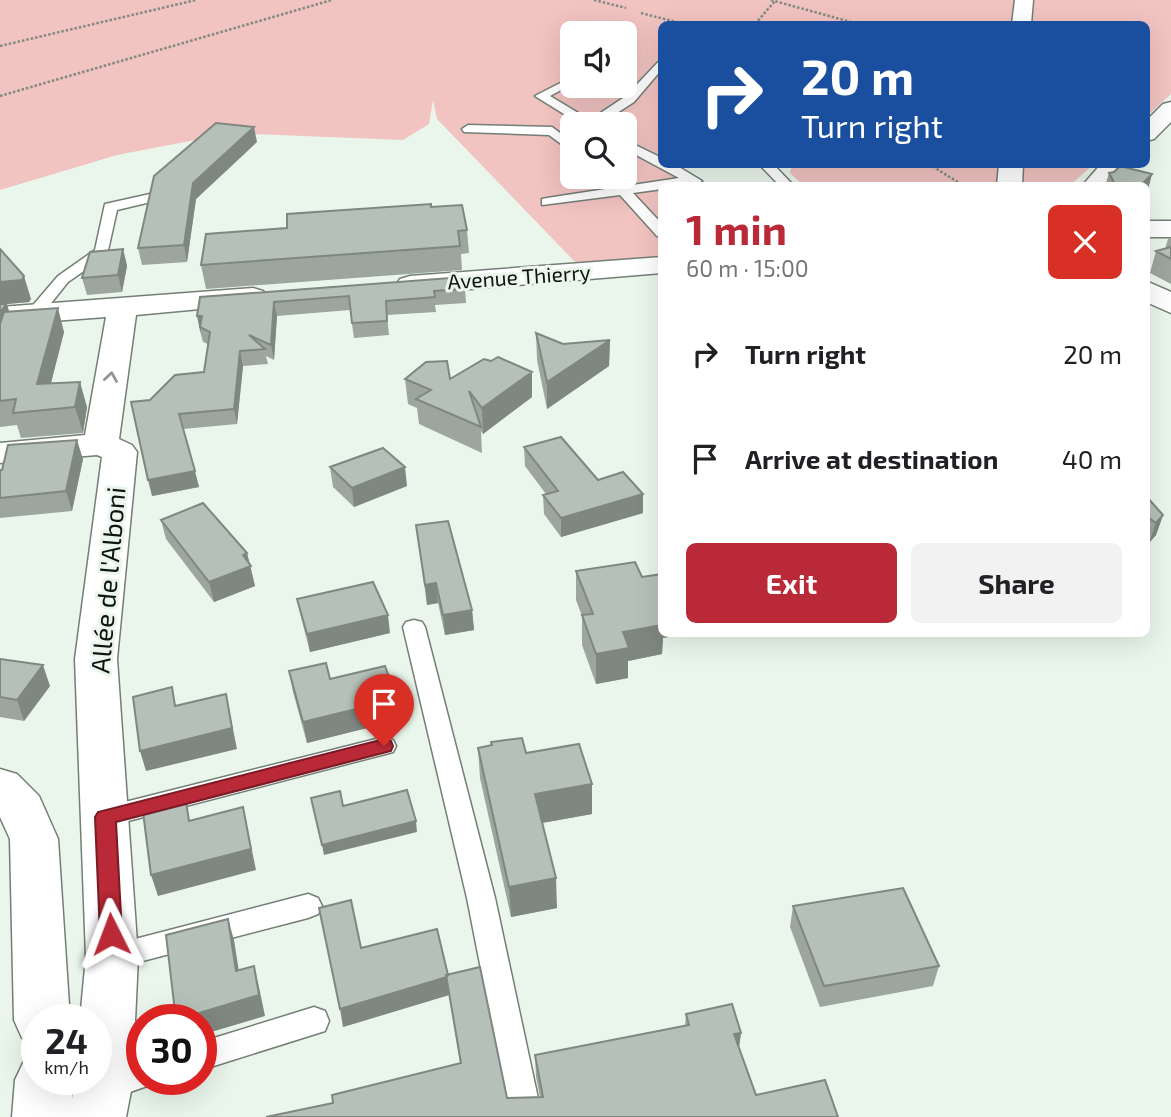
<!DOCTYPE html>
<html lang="en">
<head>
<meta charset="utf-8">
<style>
	body { margin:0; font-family:"Exo 2",sans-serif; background:#f2f2f2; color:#202124; height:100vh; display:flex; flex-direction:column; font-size:26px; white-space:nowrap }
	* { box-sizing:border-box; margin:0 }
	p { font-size:23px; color:#757577 }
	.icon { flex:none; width:38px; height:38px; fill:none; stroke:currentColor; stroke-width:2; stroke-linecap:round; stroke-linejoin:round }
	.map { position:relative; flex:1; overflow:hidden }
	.side { position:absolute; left:658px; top:182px; width:492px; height:455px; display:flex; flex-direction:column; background:#fff; border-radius:10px; box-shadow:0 7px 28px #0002 }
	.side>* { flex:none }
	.guide { position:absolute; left:658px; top:21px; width:492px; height:147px; border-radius:10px; box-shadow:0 7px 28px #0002; background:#1a4fa0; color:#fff; overflow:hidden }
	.buttons { position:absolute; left:560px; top:21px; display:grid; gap:14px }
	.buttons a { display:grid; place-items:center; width:77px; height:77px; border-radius:10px; background:#fff; box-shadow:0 7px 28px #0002; font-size:35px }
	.speed { position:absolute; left:21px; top:1004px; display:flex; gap:14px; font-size:35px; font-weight:700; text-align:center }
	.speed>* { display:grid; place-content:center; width:91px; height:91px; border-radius:50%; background:#fff; box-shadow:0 7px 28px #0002; line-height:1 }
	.speed small { font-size:18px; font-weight:400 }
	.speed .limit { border:10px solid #d22; background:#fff; color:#111 }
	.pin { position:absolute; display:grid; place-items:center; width:60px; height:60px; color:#fff; margin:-72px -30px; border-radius:50% 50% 50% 0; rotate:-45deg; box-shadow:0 0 7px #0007 }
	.pin .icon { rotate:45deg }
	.me { position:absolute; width:77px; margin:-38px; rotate:357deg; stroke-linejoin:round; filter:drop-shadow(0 0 5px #0008) }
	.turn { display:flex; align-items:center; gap:24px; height:147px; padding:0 28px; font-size:32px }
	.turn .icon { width:91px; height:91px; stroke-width:2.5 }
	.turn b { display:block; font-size:49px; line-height:60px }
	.round { display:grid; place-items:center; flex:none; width:74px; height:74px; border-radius:10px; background:#f2f2f2 }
	.summary { display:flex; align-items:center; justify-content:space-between; height:119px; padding:0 28px }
	h1 { font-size:42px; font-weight:700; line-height:52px; color:#ba2937 }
	.button { display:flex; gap:14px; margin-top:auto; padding:14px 28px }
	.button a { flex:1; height:80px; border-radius:10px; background:#ba2937; color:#fff; font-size:28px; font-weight:700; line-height:80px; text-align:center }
	.button a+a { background:#f2f2f2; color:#202124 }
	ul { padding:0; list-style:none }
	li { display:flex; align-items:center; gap:21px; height:105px; padding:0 28px }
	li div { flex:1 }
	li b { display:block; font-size:26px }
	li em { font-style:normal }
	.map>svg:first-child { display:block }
	.green { fill:#f1c3c1; fill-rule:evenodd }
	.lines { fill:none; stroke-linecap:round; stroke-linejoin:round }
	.lane-casing { stroke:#737e75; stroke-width:3 }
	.street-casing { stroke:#737e75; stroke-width:3 }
	.path { stroke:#828a83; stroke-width:2.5; stroke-dasharray:2.5 2; stroke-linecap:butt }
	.lane { fill:#fff; fill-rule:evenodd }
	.street { fill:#fff; fill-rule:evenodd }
	.wall { fill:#9ca69e }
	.shaded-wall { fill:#7f8781 }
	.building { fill:#b5c1b8; stroke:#7f8781; stroke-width:2 }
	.oneway { stroke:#939594 }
	.route { fill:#ba2937; stroke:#791b24; stroke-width:2 }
	.labels { text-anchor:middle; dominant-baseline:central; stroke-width:6; stroke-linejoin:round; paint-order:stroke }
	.far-street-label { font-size:21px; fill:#101411; stroke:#eaf6ec }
	.street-label { font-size:26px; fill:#101411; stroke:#eaf6ec }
</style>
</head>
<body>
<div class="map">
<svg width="1171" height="1117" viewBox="0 0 1171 1117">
	<rect width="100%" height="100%" fill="#eaf6ec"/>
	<path class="green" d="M0,0H1171V94L1146,117V24H662L661,163L652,165L694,185L662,186L661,259L578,265L437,119L433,100L429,124L403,140L232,133L117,155L0,190ZM572,33H625V86H572ZM572,124H625V177H572Z
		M792,164L1093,165L1069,186H804L790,173Z"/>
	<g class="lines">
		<g class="lane-casing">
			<path id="lane" d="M621,25L630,27L625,33H614Z
				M662,58V69L634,102L600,124H580L535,96L572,77V84L550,96L590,120L626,96Z
				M468,125L552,127L572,142V152L549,135L464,132L462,129Z
				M625,140L662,158V164H674L702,181L695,185L662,186V189L633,193L662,224V237L657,236L620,195L542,205V199L547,198L612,188L600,177H615L626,186L679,178L625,149Z
				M759,164H773L794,186H780Z
				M150,194L155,195V201L117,210L107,255L68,282L40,317H28L26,314L28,311L58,276L95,250L105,204Z
				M414,620L422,622L425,627L495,898L542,1117H510L467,898L403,627L406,622Z
				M384,737L393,740L396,746L393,752L105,827L96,824L92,817L96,810L105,807Z
				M308,894L318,898L322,906L318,914L308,918L112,969L102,966L98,957L102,948L112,945Z
				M314,1007L325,1011L329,1021L325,1031L201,1070V1042Z
				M142,1059V1080H155L153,1084L107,1100L96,1095L91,1085L96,1080V1074Z"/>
		</g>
		<g class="street-casing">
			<path id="street" d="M1015,0H1033L1031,24H1012Z
				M1171,102V122L1154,139L1146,141V121L1163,104Z
				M999,164H1023L1022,186H997Z
				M1101,164H1127L1108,186H1082Z
				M1146,221H1171V237H1146Z
				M662,257V273L410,294L400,291L396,285L400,279L410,276Z
				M1146,281L1171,292V313L1146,302Z
				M253,288L263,291L268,297L263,303L136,315L119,439L132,445L137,452L117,659L138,957L132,1086L126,1117H12L15,1080L24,1061L37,1056V1080H73L72,1099L75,1080H96V1020H80L86,957L75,659L102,457L97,455L0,463V443L85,435L106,317L0,325V307Z
				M0,769L17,774L39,796L58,839L70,1020H37V1043L22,1038L14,1020L10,839L0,817Z"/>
		</g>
		<path class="path" d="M594,0L626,8
			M771,0L858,24
			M641,13L684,24
			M755,24L775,1
			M0,46L196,0
			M0,96L332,0
			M929,164L964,186"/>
		<use href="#lane" class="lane"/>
		<use href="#street" class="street"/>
	</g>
	<path class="wall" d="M257,142L196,199L187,262L142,265L138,248Z
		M1120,166L1152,174L1148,189L1146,191V186H1105L1109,173L1114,172Z
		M431,207L467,230L469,253L461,254L462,270L206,289L201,265L287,228Z
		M1171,238V284L1150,273L1156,251L1165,249L1168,239Z
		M0,249L31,299L29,302L7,304L9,311L64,332L51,383L87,407L83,433L21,438L17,425L0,427Z
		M123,249L127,266L122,292L87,295L82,278Z
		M465,289L466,303L435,305L436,312L387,315L389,335L354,338L350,310L277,316L274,360L266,356L268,364L243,366L237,424L183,429L199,487L152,496L150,400L204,372L208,344L203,342L200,331V297Z
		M536,333L563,344L610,340L609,366L547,409L537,360Z
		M405,379H450L532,397L483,434L481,431L482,453L419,424L417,408L408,404Z
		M524,447L598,480L643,513L561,537L544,514L543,495L546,494L525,466Z
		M83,459L72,511L0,518V470Z
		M330,467L407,486L354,507L333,487Z
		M1146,496L1163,515L1156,535L1149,543L1146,541Z
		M161,520L247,553L255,586L214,602L166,539Z
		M416,525L472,610L474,630L445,635L438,603L427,605Z
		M576,571L663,638L662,654L628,661V678L596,684L582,645V616L576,600Z
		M297,599L390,633L310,652L301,617Z
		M0,659L50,686L24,721L0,717Z
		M289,671L330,679L399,720L307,743L293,692Z
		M478,748L526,753L592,784V814L542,823L557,908L511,917L480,778Z
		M793,906L939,966L933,986L820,1007L790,927Z
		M361,948L448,975L507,1098L540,1097L536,1077L535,1055L685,1026L686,1014L741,1033L739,1047L756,1095L333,1103L460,1063L449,995L343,1027Z"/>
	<path class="shaded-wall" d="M254,127L257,142L196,199L187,262L184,245L193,183Z
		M1152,174L1148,189L1146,191V186H1140Z
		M123,249L127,266L122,292L118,275Z
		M24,276L31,299L29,302L7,304L13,327L0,323V282Z
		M274,302L277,316L274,360L271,345Z
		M58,308L64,332L44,410L37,384Z
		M197,316H202L201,331H200Z
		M610,340L609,366L547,409V382Z
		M240,351L243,366L237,424L234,409Z
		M532,372V397L483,434L482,408Z
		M80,382L87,407L83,433L75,407Z
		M77,440L83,459L72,511L66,491Z
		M405,467L407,486L354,507L352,488Z
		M195,471L199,487L152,496L148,480Z
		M643,494V513L561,537V518Z
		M1163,515L1156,535L1149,543L1156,523Z
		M247,553L255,586L214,602L209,582L243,555Z
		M436,583L438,603L427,605L425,585Z
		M662,609V634H692L663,638L662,654L628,661V678L596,684V654L623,632L659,610Z
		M472,610L474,630L445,635L443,615Z
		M388,615L390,633L310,652L307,634Z
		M43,665L50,686L24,721L17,700Z
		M226,694L237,749L146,771L140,751Z
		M397,699L399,720L307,743L303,722Z
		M592,784V814L536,824L535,794Z
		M243,807L256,870L158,896L151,875Z
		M416,821L417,832L324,855L322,845Z
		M556,878L557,908L511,917L509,887Z
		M228,919L234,940L242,991L236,971Z
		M254,966L259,987L265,1016L201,1035V1020H176Z
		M447,977L449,995L343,1027L340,1009Z
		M741,1033L738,1054L734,1034Z"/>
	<path class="building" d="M216,123L254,127L193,183L184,245L138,248L154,176Z
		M1120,166L1152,174L1140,186H1116L1109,173L1114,172Z
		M431,204V207L462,205L467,230L458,231L460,246L201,265L206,234L287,228V214Z
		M1171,247V259L1156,251Z
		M0,249L24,276L22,280L0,282Z
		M123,249L118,275L82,278L90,252Z
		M463,277L465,289L434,291L435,297L386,301L387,321L352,323L349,296L274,302L271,345L249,335L265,349L240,351L234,409L179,414L195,471L148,480L131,402L150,400L175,375L204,372L210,332L200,327L202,316H197L200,297Z
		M0,304H6L0,313Z
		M58,308L37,384L80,382L75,407L13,413L16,399L0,401V324L4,312Z
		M536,333L563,344L610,340L547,382Z
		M498,357L532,372L482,408L469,391L481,427L416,399L431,390L405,379L426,362L447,361L450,379L484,359L491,361Z
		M561,437L598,480L623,472L643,494L561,518L543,495L558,491L524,447Z
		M77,440L66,491L0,498V470H2L8,445Z
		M383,448L405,467L352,488L330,467Z
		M1146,496L1163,515L1156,523L1146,516Z
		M203,503L247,553L243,555L251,566L209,582L161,520Z
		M448,521L472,610L443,615L436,583L425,585L416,525Z
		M635,562L642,577L662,574V609L659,610L662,618V625L623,632L629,648L596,654L582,615L593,614L576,571Z
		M373,582L388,615L307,634L297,599Z
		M0,659L43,665L17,700L0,697Z
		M326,663L330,679L385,666L397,699L303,722L289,671Z
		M172,687L175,706L226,694L232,728L140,751L133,697Z
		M522,738L526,753L579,744L592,784L535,794L556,878L509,887L478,748L492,745L491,742Z
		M407,790L416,821L322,845L311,798L340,791L343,806Z
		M186,802L189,821L243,807L251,849L151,875L143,812Z
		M903,888L939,966L824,986L793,906Z
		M351,900L361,948L437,929L448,975H446L447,977L340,1009L319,908Z
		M228,919L236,971L254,966L259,995L176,1020L166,935Z
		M480,967L507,1098L543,1097L535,1055L689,1025L686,1014L732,1004L741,1033L734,1034L756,1095L825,1080L838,1117H266L333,1103L332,1095L461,1063L446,975Z"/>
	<defs><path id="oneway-chevron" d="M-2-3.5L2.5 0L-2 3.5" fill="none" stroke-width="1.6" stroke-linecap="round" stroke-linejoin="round" transform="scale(1.75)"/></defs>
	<use class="oneway" href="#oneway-chevron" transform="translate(111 377) rotate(-81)"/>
	<path class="route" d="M384,739L391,741L393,746L391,751L116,822L122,934L118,940L111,943L103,940L100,934L95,817L98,812Z"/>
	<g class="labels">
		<g class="far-street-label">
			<text transform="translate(519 276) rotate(-4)">Avenue Thierry</text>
		</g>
		<g class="street-label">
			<text transform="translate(107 580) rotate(-85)">Allée de l'Alboni</text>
		</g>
	</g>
</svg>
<div class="buttons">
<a><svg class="icon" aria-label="sound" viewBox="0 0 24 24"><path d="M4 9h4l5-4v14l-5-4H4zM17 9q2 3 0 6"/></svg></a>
<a><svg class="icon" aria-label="search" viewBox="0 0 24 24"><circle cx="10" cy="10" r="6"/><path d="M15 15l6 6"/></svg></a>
</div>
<div class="speed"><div>24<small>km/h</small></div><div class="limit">30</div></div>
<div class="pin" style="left:384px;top:746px;background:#d93025"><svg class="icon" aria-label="arrive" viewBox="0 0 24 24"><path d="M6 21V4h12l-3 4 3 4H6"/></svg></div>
<svg class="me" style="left:111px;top:934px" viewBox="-20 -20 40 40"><path d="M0-17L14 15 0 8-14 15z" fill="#ba2937" stroke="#fff" stroke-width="4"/></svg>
<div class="guide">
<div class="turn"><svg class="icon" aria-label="right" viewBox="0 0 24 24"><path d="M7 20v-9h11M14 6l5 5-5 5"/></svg><div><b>20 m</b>Turn right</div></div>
</div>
<section class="side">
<div class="summary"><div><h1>1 min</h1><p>60 m · 15:00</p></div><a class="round" style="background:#d93025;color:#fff"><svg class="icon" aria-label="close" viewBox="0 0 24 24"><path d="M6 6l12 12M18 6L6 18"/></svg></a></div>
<ul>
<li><svg class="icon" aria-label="right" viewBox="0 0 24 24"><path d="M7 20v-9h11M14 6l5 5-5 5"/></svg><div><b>Turn right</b></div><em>20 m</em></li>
<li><svg class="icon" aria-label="arrive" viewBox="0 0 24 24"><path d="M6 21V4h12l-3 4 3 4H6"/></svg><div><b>Arrive at destination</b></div><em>40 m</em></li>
</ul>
<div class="button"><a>Exit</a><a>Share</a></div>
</section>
</div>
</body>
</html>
